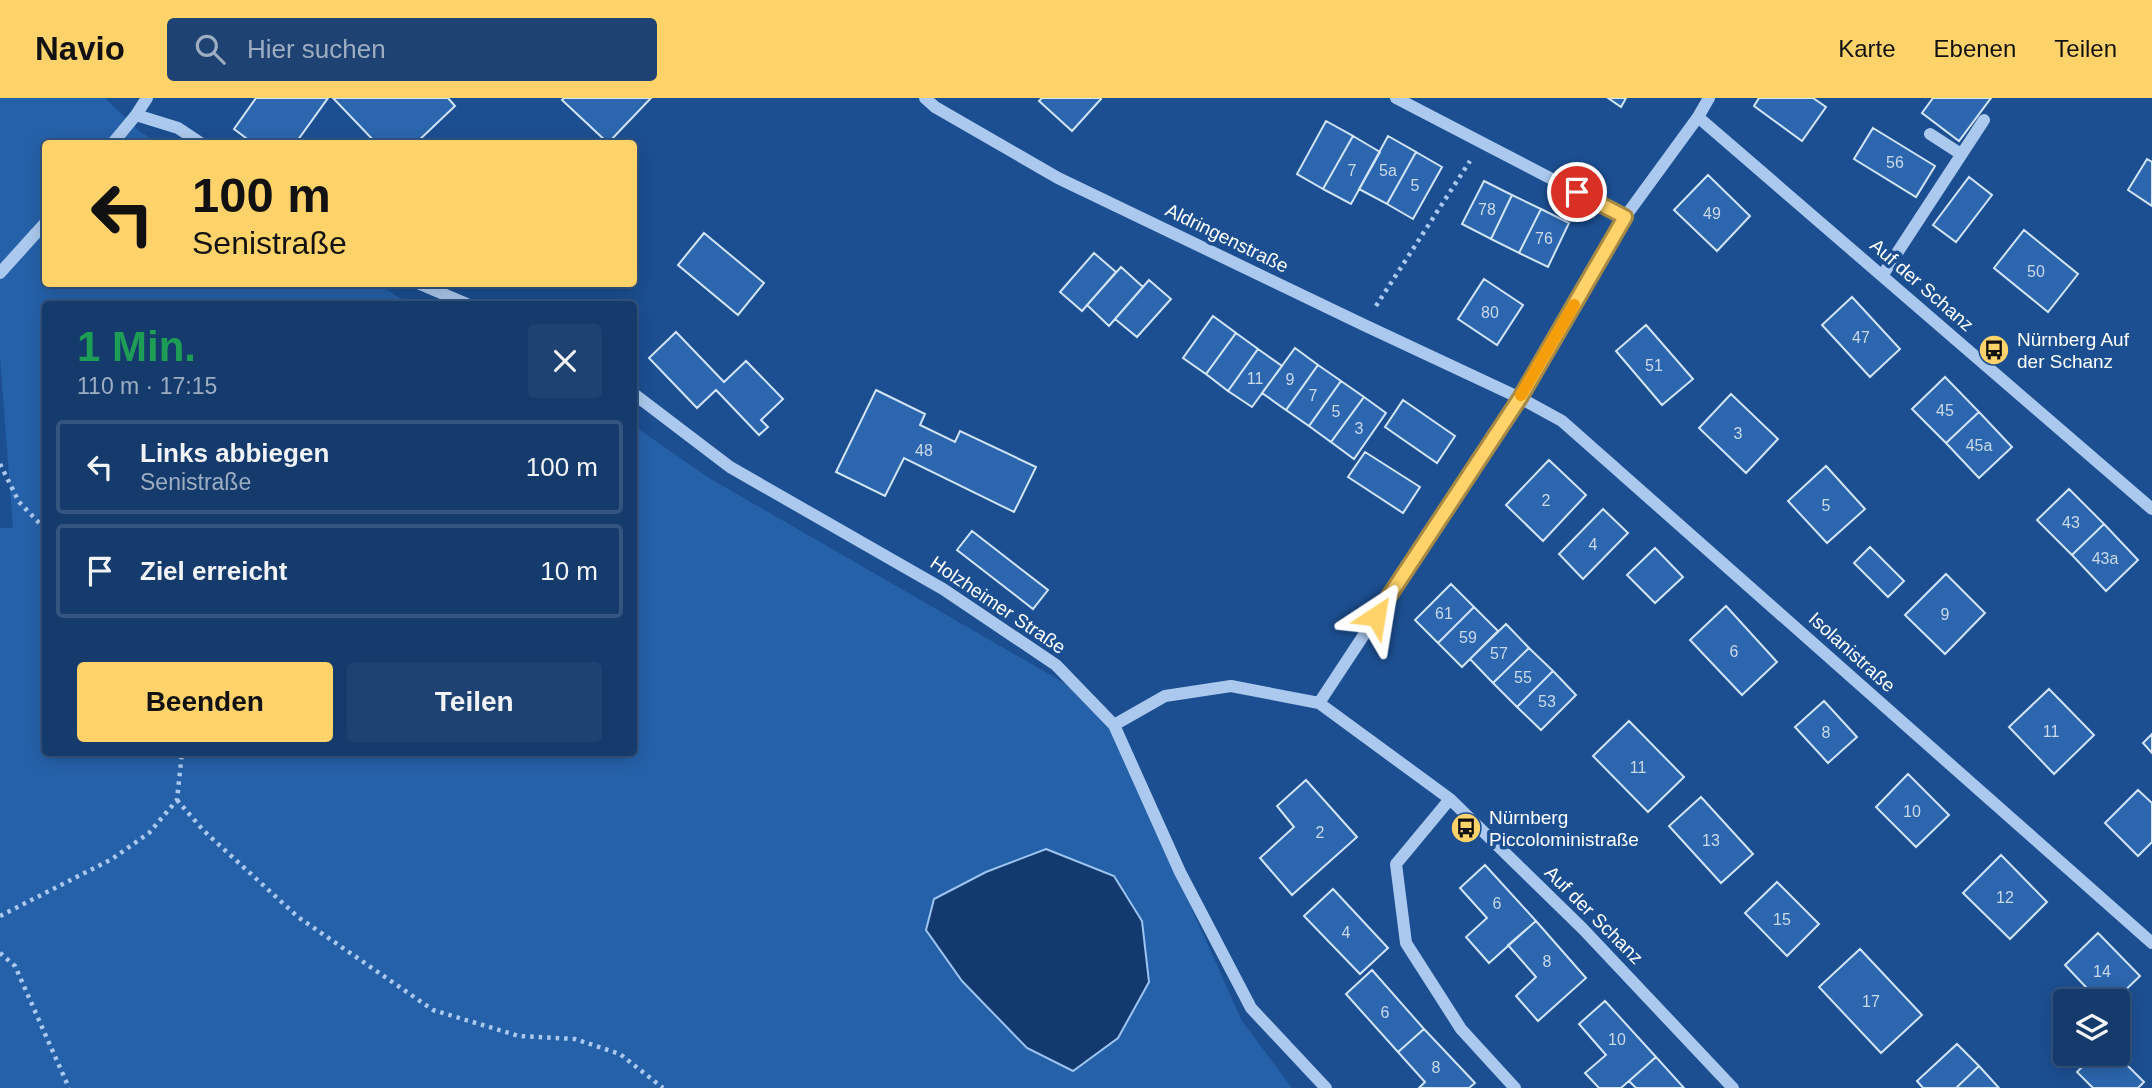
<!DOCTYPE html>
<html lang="de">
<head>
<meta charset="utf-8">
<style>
	body { margin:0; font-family:Arial,sans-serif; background:#1e4272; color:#f1f3f6; height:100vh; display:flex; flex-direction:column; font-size:26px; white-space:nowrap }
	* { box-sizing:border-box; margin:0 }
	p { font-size:23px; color:#9dadc2 }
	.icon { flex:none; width:38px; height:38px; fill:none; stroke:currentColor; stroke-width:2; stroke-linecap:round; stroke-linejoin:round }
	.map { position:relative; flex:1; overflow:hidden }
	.side { position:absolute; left:42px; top:203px; width:595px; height:455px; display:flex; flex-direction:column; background:#153b6d; border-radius:7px; box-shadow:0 4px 18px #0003,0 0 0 2px #345580 }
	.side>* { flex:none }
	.top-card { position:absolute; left:42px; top:42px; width:595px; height:147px; border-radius:7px; box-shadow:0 4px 18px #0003,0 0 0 2px #345580; background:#ffd369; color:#111; overflow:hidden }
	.tools { position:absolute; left:2053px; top:891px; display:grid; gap:14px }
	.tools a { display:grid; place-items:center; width:77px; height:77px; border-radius:7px; background:#153b6d; box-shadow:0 4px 18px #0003,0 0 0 2px #345580; font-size:35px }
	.pin { position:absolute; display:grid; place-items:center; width:60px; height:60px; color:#fff; margin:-30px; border:4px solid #fff; border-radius:50%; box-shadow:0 2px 7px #0007 }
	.me { position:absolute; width:77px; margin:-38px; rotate:33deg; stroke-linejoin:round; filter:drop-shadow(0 0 5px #0008) }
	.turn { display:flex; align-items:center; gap:24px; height:147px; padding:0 35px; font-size:32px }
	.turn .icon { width:91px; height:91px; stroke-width:2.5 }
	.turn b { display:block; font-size:49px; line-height:60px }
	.round { display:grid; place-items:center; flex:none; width:74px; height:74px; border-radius:7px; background:#1e4272 }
	.overview { display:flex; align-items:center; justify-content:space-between; height:119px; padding:0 35px }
	h1 { font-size:42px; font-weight:700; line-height:52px; color:#1e9e55 }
	.button { display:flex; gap:14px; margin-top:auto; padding:14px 35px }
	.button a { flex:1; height:80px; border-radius:7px; background:#ffd369; color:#111; font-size:28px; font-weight:700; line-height:80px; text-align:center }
	.button a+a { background:#1e4272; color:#f1f3f6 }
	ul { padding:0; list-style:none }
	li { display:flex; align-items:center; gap:21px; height:94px; margin:0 14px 10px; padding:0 21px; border:4px solid #345580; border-radius:7px }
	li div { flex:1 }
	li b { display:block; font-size:26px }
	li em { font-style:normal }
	header { display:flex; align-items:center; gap:42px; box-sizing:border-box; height:98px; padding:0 35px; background:#ffd369; color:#111 }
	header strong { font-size:33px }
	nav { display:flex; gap:38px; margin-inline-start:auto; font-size:24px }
	.search { width:490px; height:63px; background:#1e4272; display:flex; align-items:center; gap:18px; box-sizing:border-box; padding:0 24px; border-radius:7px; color:#9dadc2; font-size:26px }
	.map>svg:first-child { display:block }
	.green { fill:#2561a9 }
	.water { fill:#133a6f; stroke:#9ec4f0; stroke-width:2 }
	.building { fill:#2b66ae; stroke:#d1e4fa; stroke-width:2 }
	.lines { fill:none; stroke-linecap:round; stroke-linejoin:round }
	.path { stroke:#abc9ee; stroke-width:4.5; stroke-dasharray:3.5 5; stroke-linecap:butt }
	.minor { stroke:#abc9ee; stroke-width:12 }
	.route-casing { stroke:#a68944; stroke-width:18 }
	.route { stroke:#ffd369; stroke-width:12 }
	.slow { stroke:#f59e0b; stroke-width:12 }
	.labels { text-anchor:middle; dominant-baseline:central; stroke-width:7; stroke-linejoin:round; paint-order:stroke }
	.number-label { font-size:16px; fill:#cad9eb }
	.street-label { font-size:19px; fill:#fff; stroke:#1c4f91 }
	.poi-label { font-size:19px; fill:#fff; stroke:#1c4f91; text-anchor:start }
</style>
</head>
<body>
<header>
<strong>Navio</strong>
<div class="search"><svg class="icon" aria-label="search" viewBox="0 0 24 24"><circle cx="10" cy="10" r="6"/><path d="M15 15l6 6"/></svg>Hier suchen</div>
<nav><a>Karte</a><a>Ebenen</a><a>Teilen</a></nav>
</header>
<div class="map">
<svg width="2152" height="990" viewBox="0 0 2152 990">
	<rect width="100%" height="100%" fill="#1c4f91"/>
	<path class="green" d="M0,0H105L139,33L159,45L46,46V186H377L410,206H46V654H634V328L709,380L1099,605L1242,923L1292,990H0V430H13L0,259Z"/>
	<path class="water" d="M1046,751L1114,778L1142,823L1149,884L1118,940L1073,973L1027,950L962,883L926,832L934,801L986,774Z"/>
	<path class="building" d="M256,0H328L295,46H254L234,31Z
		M333,0H448L455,8L415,46H377Z
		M564,0H651L608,45L562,2Z
		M1042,0H1100L1101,1L1072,33L1039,3Z
		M1608,0H1626L1621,9Z
		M1759,0H1813L1826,9L1802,43L1754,8Z
		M1933,0H1991L1959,43L1922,15Z
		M1326,23L1353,38L1323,91L1297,76Z
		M1873,30L1935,68L1916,99L1854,61Z
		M1353,38L1380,54L1351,106L1323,91Z
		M1388,38L1416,54L1387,106L1359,91Z
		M1416,54L1442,69L1413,121L1387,106Z
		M2147,61L2152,64V108L2128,92Z
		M1708,77L1750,118L1717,153L1674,112Z
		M1969,79L1992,97L1956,144L1933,127Z
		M1484,83L1512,97L1491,141L1462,126Z
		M1512,97L1541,111L1519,155L1491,141Z
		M1541,111L1569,125L1548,169L1519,155Z
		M2024,132L2078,176L2048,214L1994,170Z
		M704,135L764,185L738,217L678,167Z
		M1094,155L1116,174L1082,213L1060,194Z
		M1121,169L1143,189L1109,228L1087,207Z
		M1484,181L1523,207L1497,247L1458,221Z
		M1149,182L1171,201L1137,239L1115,221Z
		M1852,199L1900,251L1870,279L1822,227Z
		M1213,218L1236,235L1206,276L1183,260Z
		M1646,227L1693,281L1662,307L1616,253Z
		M676,234L724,284L746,263L783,301L761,322L768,329L759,337L716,292L697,310L649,260Z
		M1236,235L1258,251L1228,293L1206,276Z
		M1295,250L1318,267L1286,312L1262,295Z
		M1258,251L1282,268L1252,309L1228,293Z
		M1318,267L1341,283L1309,328L1286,312Z
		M1945,279L1979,314L1946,345L1912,311Z
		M1341,283L1364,299L1331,344L1309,328Z
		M876,292L925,316L920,327L955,344L960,333L1036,369L1014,414L904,360L885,398L836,374Z
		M1731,296L1778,341L1746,375L1699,330Z
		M1364,299L1386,315L1354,361L1331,344Z
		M1403,302L1455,338L1437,365L1385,329Z
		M1979,314L2012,349L1979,380L1946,345Z
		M1365,354L1420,389L1403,415L1348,379Z
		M1549,362L1586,397L1543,443L1506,407Z
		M1826,368L1865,411L1827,445L1788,403Z
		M2069,391L2104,426L2072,457L2037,422Z
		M1603,411L1628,435L1583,481L1559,456Z
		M2104,426L2138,462L2106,493L2072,457Z
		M972,433L1048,492L1033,511L957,452Z
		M1870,449L1904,483L1888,499L1854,465Z
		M1655,450L1683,479L1655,505L1627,477Z
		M1946,476L1985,515L1945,556L1905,517Z
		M1451,486L1474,509L1438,545L1415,522Z
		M1726,508L1777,564L1742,597L1690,542Z
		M1474,509L1498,533L1462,569L1438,545Z
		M1506,526L1529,550L1493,585L1470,561Z
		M1529,550L1553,573L1517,609L1493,585Z
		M1553,573L1576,597L1541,632L1517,609Z
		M2049,591L2094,637L2054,676L2009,629Z
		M1824,603L1857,639L1828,665L1795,629Z
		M1629,623L1684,679L1648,714L1593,658Z
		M2152,636V655L2143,645Z
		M1908,676L1949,717L1916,749L1876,709Z
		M1306,682L1357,739L1292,797L1260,760L1294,729L1277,708Z
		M2138,692L2152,705V744L2138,758L2105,725Z
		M1701,699L1753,756L1721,785L1669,728Z
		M2001,757L2047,804L2010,841L1963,795Z
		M1485,767L1536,823L1489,865L1466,839L1487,820L1460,790Z
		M1777,784L1819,826L1787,858L1745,815Z
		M1333,791L1388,850L1360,876L1304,818Z
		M1536,823L1586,880L1538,923L1516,898L1536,879L1508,847Z
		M2098,835L2140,878L2114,903H2099L2065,867Z
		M1860,851L1922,917L1881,955L1819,889Z
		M1372,872L1424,931L1398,954L1346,896Z
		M1605,903L1656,959L1621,990H1599L1585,975L1606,957L1579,926Z
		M1424,931L1475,985L1469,990H1419L1425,984L1398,954Z
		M1957,946L1979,968L1956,990H1923L1917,983Z
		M2095,956H2116L2144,984L2138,990H2093L2077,974Z
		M1656,959L1684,990H1636L1629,983Z
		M1979,968L1999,990H1956Z"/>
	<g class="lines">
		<path class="path" d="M1376,208L1470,63
			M0,366L19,404L46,432
			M177,702L204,733L298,819L433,912L519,938L575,941L620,956L663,990
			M0,818L112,761L149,735L177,702L182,654
			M0,855L15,868L69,990"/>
		<path class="minor" d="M925,0L935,9L1058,80L1364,227L1520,300L1562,323L2152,845
			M1396,0L1625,119
			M136,17L178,30L202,46
			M1698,19L2152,411
			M1930,36L1961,56
			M112,46L136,17L147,0
			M0,175L46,124
			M1882,178L1984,22
			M420,186L467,206
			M634,296L730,369L943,491L1056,567L1114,627L1180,774L1251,910L1326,990
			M1319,605L1520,300L1625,119L1698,19L1709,0
			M1114,627L1165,598L1231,588L1319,605L1450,701L1583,831L1733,990
			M1450,701L1396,766L1406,845L1461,931L1515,990"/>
	</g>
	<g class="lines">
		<g class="route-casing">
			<path id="route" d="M1376,518L1520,300L1625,119L1577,94"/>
		</g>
		<use href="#route" class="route"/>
		<path class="slow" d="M1521,297L1574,207"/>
	</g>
	<defs>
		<g id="bus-disc" transform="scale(1.575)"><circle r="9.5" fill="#ffd369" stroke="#1c4f91"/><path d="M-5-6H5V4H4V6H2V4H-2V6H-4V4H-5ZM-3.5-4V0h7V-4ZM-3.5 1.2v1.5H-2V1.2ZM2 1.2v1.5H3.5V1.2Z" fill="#111"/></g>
	</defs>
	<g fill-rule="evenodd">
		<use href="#bus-disc" x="1994" y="252"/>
		<use href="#bus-disc" x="1466" y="730"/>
	</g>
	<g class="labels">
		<g class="number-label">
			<text x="1895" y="64">56</text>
			<text x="1352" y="72">7</text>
			<text x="1388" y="72">5a</text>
			<text x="1415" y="87">5</text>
			<text x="1487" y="111">78</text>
			<text x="1712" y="115">49</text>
			<text x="1544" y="140">76</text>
			<text x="2036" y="173">50</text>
			<text x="1490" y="214">80</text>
			<text x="1861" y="239">47</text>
			<text x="1654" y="267">51</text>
			<text x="1255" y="280">11</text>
			<text x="1290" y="281">9</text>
			<text x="1313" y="297">7</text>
			<text x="1945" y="312">45</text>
			<text x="1336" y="313">5</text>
			<text x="1359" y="330">3</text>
			<text x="1738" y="335">3</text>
			<text x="1979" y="347">45a</text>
			<text x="924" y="352">48</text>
			<text x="1546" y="402">2</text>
			<text x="1826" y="407">5</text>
			<text x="2071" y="424">43</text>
			<text x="1593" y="446">4</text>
			<text x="2105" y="460">43a</text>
			<text x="1444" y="515">61</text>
			<text x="1945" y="516">9</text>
			<text x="1468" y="539">59</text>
			<text x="1734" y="553">6</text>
			<text x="1499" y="555">57</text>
			<text x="1523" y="579">55</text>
			<text x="1547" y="603">53</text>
			<text x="2051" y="633">11</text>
			<text x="1826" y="634">8</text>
			<text x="1638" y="669">11</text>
			<text x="1912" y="713">10</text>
			<text x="1320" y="734">2</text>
			<text x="1711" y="742">13</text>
			<text x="2005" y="799">12</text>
			<text x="1497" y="805">6</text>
			<text x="1782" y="821">15</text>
			<text x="1346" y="834">4</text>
			<text x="1547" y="863">8</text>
			<text x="2102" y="873">14</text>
			<text x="1871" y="903">17</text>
			<text x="1385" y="914">6</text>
			<text x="1617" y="941">10</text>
			<text x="1436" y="969">8</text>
		</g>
		<g class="street-label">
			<text transform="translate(1227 140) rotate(26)">Aldringenstraße</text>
			<text transform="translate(1922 187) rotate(41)">Auf der Schanz</text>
			<text transform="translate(998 507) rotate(34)">Holzheimer Straße</text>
			<text transform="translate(1852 554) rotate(42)">Isolanistraße</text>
			<text transform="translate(1594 817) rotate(45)">Auf der Schanz</text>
		</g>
		<g class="poi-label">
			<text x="2017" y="241">Nürnberg Auf<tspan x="2017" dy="22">der Schanz</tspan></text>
			<text x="1489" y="719">Nürnberg<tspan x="1489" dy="22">Piccoloministraße</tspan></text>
		</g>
	</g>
</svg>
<div class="tools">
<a><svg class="icon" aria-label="layers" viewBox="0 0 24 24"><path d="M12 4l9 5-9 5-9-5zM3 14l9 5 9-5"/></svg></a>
</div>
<div class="pin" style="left:1577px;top:94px;background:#d93025"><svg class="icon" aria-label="arrive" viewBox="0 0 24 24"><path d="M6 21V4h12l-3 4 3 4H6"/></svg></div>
<svg class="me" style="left:1376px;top:518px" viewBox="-20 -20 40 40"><path d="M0-17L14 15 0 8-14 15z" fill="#ffd369" stroke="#fff" stroke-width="4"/></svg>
<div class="top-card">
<div class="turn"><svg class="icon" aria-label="left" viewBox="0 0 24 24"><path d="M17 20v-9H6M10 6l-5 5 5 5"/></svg><div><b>100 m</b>Senistraße</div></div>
</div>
<section class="side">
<div class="overview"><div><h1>1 Min.</h1><p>110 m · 17:15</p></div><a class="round"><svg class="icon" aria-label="close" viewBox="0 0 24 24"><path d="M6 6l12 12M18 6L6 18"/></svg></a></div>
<ul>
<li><svg class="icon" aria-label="left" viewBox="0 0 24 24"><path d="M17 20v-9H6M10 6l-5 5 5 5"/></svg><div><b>Links abbiegen</b><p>Senistraße</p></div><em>100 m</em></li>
<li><svg class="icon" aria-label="arrive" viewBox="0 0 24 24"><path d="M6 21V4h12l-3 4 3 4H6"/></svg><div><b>Ziel erreicht</b></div><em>10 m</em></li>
</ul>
<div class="button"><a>Beenden</a><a>Teilen</a></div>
</section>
</div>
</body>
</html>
